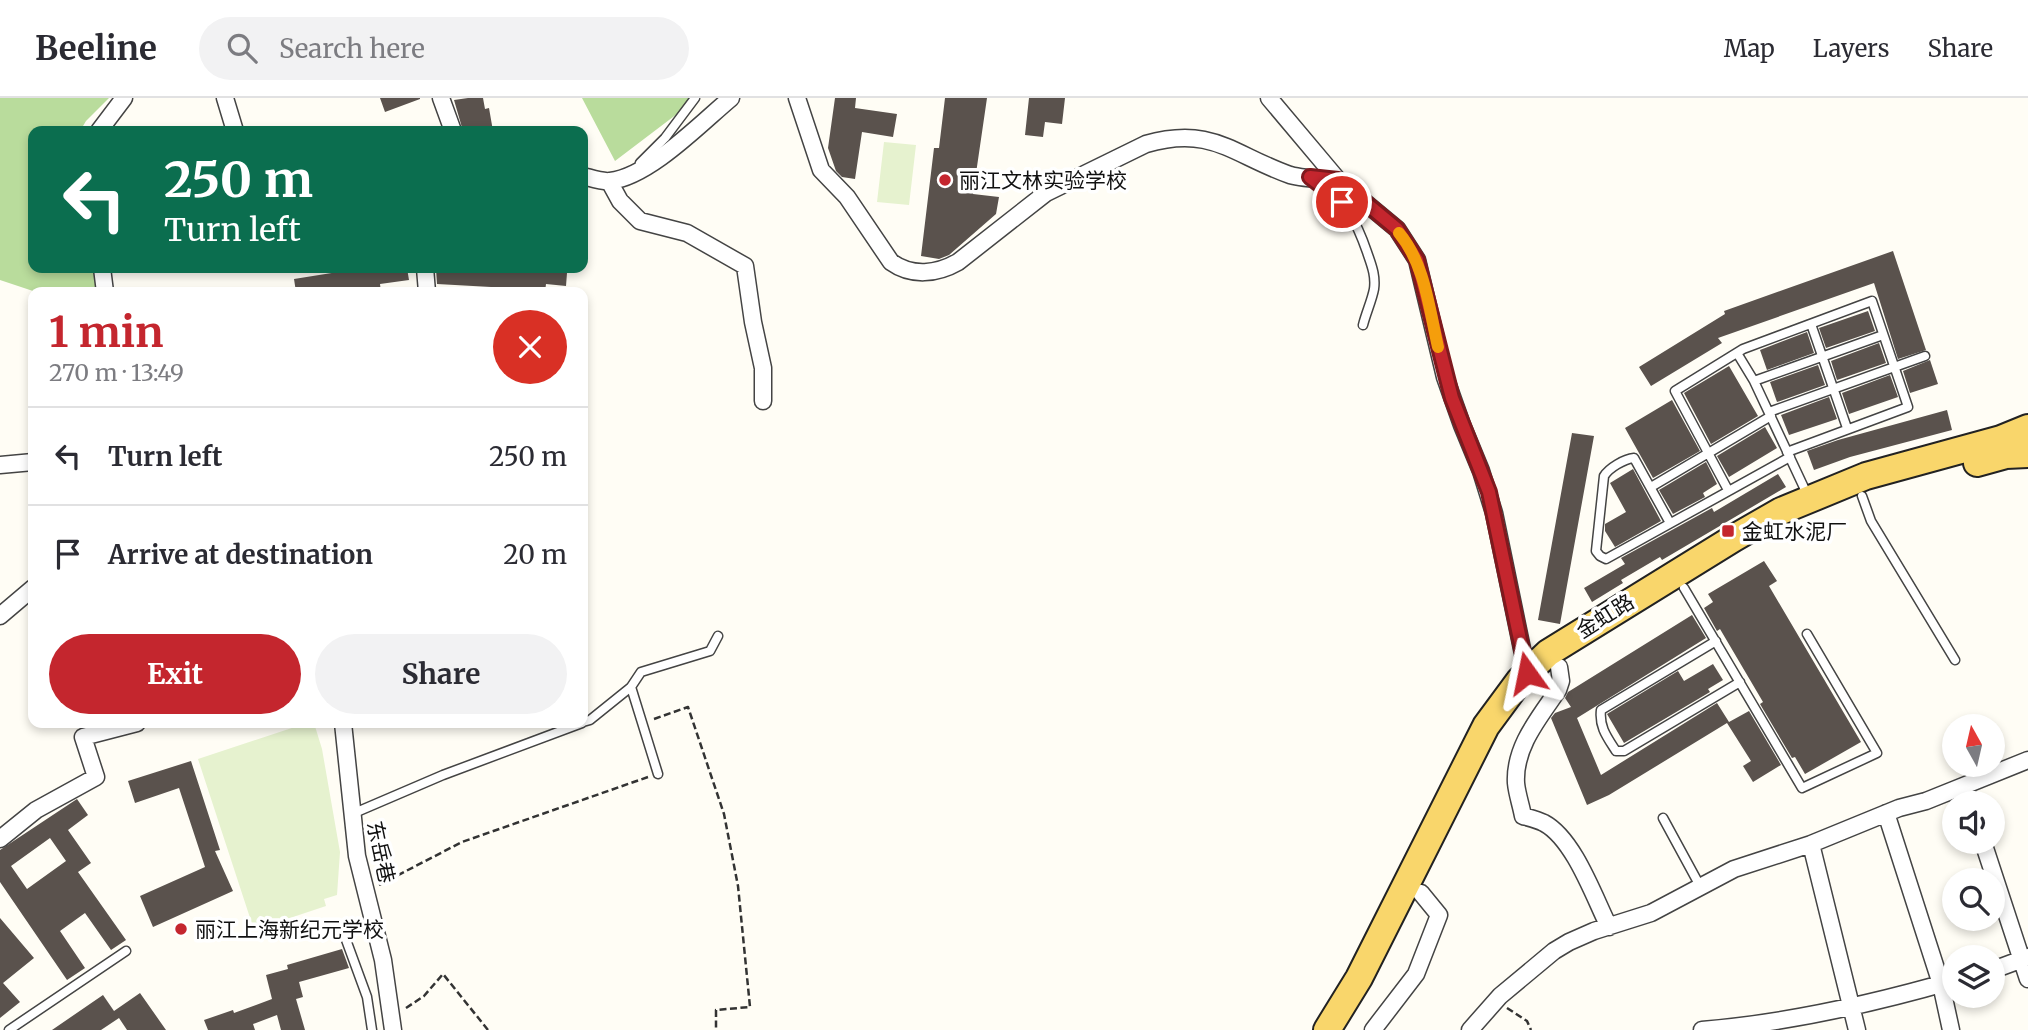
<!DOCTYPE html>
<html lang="en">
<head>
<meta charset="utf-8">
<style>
	body { margin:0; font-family:Merriweather,"Noto Sans SC",serif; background:#f2f2f3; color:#2b2b33; height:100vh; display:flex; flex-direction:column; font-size:26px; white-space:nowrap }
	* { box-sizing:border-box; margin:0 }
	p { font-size:23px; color:#7c7c81 }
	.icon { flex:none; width:38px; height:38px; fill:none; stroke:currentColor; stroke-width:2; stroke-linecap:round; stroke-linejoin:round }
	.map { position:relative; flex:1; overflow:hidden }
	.sheet { position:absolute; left:28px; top:189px; width:560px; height:441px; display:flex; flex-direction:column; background:#fff; border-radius:14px; box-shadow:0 4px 10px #0003 }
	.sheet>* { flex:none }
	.top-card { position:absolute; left:28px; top:28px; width:560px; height:147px; border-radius:14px; box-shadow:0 4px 10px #0003; background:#0b6e4f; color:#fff; overflow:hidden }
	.needle { width:46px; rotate:352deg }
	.fabs { position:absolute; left:1942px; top:616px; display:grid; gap:14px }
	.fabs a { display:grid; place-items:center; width:63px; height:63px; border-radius:50%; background:#fff; box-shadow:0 4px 10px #0003; font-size:35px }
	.pin { position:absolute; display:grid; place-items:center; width:60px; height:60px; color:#fff; margin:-30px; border:4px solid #fff; border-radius:50%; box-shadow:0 2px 7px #0007 }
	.me { position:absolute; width:77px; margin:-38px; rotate:348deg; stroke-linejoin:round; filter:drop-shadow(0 0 5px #0008) }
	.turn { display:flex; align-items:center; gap:24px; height:147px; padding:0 21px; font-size:32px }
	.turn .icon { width:91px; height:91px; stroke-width:2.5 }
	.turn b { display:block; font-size:49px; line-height:60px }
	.round { display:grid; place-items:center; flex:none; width:74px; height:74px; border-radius:37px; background:#f2f2f3 }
	.overview { display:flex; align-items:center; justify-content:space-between; height:119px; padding:0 21px }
	h1 { font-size:42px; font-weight:700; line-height:52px; color:#c4262e }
	.action { display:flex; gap:14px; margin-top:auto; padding:14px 21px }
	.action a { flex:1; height:80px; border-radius:42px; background:#c4262e; color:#fff; font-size:28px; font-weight:700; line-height:80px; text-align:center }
	.action a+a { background:#f2f2f3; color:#2b2b33 }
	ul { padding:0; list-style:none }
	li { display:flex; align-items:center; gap:21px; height:98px; padding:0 21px; border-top:2px solid #e1e1e2 }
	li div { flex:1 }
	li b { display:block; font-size:26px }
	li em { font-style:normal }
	header { display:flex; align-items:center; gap:42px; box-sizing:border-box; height:98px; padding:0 35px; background:#fff; border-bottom:2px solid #e1e1e2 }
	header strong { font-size:33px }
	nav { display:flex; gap:38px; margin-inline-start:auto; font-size:24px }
	.search { width:490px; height:63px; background:#f2f2f3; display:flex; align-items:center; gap:18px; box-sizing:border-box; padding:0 24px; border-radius:38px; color:#7c7c81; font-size:26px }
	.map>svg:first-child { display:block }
	.forest { fill:#b9dc9c }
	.pitch { fill:#e6f2cf }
	.building { fill:#5a524d; fill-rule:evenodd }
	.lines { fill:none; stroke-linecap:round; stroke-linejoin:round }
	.lane-casing { stroke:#444; stroke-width:11 }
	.street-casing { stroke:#444; stroke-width:19 }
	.primary-casing { stroke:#222; stroke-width:30 }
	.path { stroke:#333; stroke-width:2.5; stroke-dasharray:7 3.5; stroke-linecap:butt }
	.lane { stroke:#fff; stroke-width:8 }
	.street { stroke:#fff; stroke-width:16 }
	.primary { stroke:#f9d66b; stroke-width:26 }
	.route-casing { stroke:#7f191e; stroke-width:18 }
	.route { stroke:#c4262e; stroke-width:12 }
	.slow { stroke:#f59e0b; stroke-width:12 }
	.poi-dot { fill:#c4262e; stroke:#fff; stroke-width:2.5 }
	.labels { text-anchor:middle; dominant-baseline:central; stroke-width:7; stroke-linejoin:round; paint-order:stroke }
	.poi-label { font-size:21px; fill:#111; stroke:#fff; text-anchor:start }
	.street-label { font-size:21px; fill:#111; stroke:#fff }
</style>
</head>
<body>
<header>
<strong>Beeline</strong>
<div class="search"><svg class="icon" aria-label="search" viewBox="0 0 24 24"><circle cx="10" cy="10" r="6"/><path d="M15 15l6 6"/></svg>Search here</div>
<nav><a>Map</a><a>Layers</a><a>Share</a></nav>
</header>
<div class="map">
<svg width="2028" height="932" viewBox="0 0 2028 932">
	<rect width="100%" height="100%" fill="#fffdf5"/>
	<path class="forest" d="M0,0H109L86,23L80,33H33V170H93L96,194H36L0,182Z
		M582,0H698L615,63Z"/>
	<path class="pitch" d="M884,44L916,47L909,107L877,104Z
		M307,625H314L322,651L340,754L337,797L324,801L326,808L254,832L198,661Z"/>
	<path class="building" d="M380,0H420V1L385,14Z
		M468,0H483L485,11L489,10L493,33H463L454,2Z
		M835,0H856L855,10L897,16L893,39L862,34L855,81L842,79L836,73L828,50Z
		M945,0H987L973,96L999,99L996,116L949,157L939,161L921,158L934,50H939Z
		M1029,0H1065L1062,26L1045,24L1043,39L1025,37Z
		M1893,153L1926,252L1898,261L1874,185L1718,240L1722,245L1651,288L1639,269L1725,216L1724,213Z
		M363,170H407L409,182L380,186L381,194H359L358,189L296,194L294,181Z
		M436,170H548V173L567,175L566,188L546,186L545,194H491V189L437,186Z
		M1868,213L1875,233L1826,250L1819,230Z
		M1807,234L1814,255L1767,272L1760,252Z
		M1879,245L1886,265L1837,282L1831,263Z
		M1930,262L1938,286L1910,295L1903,273Z
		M1818,267L1825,287L1777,304L1770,284Z
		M1729,268L1758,318L1711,346L1684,295Z
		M1890,277L1898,299L1849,316L1842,295Z
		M1829,299L1837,321L1789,337L1781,317Z
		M1672,302L1700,353L1653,380L1625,330Z
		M1947,312L1952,332L1850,359L1814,372L1807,353L1838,342Z
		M1765,329L1777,350L1729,379L1717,358Z
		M1572,335L1594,338L1560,526L1538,522Z
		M1706,364L1717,386L1703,395L1705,399L1673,416L1659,392Z
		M1633,371L1661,423L1615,449L1605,433V426L1626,414L1610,385Z
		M1778,376L1786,389L1662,462L1660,459L1621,482L1623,485L1592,504L1584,490L1625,466L1621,460L1712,410L1714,414Z
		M1764,463L1777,483L1769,488L1861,644L1805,676L1795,659L1792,660L1760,606L1763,604L1720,531L1717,533L1704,510L1713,504L1708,496Z
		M1692,517L1706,540L1577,620L1601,677L1717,605L1729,624L1749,613L1781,667L1753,684L1743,668L1751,663L1727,625L1609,697L1587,707L1551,620L1555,615L1571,609L1565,600L1568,594Z
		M1713,566L1723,582L1708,591L1710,594L1624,645L1607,616L1678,573L1684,583Z
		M191,663L220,752L215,753L233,793L153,829L140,798L205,769L179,690L135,705L128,683Z
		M77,701L88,717L68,732L91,765L78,774L126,842L111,852L85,815L60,833L85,870L67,882L0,784V752ZM50,740L66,763L27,791L11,768Z
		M0,820L34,860L3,885L20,904L0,920Z
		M342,851L349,870L299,884L303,899L296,901L305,932H281L277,917L253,926L255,932H208L204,922L233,912L234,915L272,901L266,877L288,871L287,867Z
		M140,895L166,932H127L119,920L101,932H52L103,897L114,913Z"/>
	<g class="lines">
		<g class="lane-casing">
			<path id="lane" d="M640,65L665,40L695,0
				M1319,84C1345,101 1357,125 1367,154C1371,166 1376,177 1374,191C1372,202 1366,215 1363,227
				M1811,226L1847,330
				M1737,255L1754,283L1807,396
				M1754,283L1883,237
				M1769,314L1925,258
				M1651,389L1771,318
				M1728,392L1675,293L1743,251L1872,203L1908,309L1787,354
				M1862,398L1871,423L1955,562
				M1670,425L1634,360C1624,361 1609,370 1604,378L1596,453L1600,458L1606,461L1790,359
				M1684,490L1802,690L1877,655L1807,536
				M1716,543L1601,612C1599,629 1607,639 1616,653H1624L1740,584
				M631,589L658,676
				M583,624L590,622L631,589L641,574L710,553L718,538
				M352,716L443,677L582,625
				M1663,720L1700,788
				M345,839L367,899L372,932
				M9,932L126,853"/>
		</g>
		<g class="street-casing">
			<path id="street" d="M225,0L235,33
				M441,0L453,33
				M797,0L821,72L847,99L891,164C912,179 937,176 958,164L1046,95L1146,46C1212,27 1233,57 1290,77C1304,81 1323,81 1338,82
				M1269,0L1338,82L1397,131L1417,162L1445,279L1462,327L1481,373L1494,415L1527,575
				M99,33L124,0
				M583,78C591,80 602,84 610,83C649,79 701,25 731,0
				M609,83L620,103L640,123L687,135L745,168L753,224L763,270V303
				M102,170L105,194
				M425,170L427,194
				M0,367L33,364
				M0,518L33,490
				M1559,569L1561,583L1558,592C1539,620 1514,649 1516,685C1517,696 1521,707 1523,718C1530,720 1538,722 1544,725C1574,741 1594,799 1609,829
				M343,625L357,758L383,862L393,932
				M1965,688L1970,705
				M1886,715L1941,886L1951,932
				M0,741L36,712L96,679L83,639L137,625
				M1983,744L2028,881
				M1811,746L1857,932
				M1993,872L2028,859
				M1373,932L1416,876L1439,817L1421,795
				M1470,932L1500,898L1554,853L1569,844L1594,833L1651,815L1734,771L1811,746L1899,710L1926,703L2028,662
				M1702,932C1788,925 1872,906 1955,882"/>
		</g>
		<g class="primary-casing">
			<path id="primary" d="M1977,365L2006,357L2028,356
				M1327,932L1359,880L1486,628L1520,582L1548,555L1734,440L1781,413L1866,378L2001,341L2028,330"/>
		</g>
		<path class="path" d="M654,621L688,609L724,716L738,788L750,909L716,912V932
			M379,787L462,744L648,679
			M406,910L424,898L443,876L488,932
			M1507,910L1527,923L1531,932"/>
		<use href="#lane" class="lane"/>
		<use href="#street" class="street"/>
		<use href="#primary" class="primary"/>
	</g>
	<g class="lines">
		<g class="route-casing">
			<path id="route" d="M1342,104L1310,79L1338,82L1397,131L1417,162L1452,300L1489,394L1527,575"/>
		</g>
		<use href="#route" class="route"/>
		<path class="slow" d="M1399,135C1425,166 1429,210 1438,249"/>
	</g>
	<g class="poi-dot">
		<circle cx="945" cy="82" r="7"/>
		<rect x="1721" y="426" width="14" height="14" rx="3.5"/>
		<circle cx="181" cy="831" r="7"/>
	</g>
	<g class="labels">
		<g class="poi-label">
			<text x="959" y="82">丽江文林实验学校</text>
			<text x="1742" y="433">金虹水泥厂</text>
			<text x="195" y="831">丽江上海新纪元学校</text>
		</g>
		<g class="street-label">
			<text transform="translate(1605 518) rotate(-32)">金虹路</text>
			<text transform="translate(381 754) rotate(78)">东岳巷</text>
		</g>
	</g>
</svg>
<div class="fabs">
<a><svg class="needle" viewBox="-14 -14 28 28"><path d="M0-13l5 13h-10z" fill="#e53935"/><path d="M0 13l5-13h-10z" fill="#7c7c81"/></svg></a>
<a><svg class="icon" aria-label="sound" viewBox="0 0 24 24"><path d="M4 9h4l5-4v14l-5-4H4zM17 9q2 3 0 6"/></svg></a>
<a><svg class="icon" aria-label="search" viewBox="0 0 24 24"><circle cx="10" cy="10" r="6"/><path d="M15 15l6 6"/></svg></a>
<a><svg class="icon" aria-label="layers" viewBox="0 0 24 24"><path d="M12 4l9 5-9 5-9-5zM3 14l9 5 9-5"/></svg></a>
</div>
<div class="pin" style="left:1342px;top:104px;background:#d93025"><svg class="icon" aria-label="arrive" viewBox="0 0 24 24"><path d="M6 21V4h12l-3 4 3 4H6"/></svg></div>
<svg class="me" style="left:1527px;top:575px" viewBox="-20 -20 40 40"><path d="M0-17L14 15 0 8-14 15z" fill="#c4262e" stroke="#fff" stroke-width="4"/></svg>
<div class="top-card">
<div class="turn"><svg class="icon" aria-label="left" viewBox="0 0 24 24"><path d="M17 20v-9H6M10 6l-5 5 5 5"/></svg><div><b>250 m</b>Turn left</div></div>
</div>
<section class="sheet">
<div class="overview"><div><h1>1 min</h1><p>270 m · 13:49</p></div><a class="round" style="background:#d93025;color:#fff"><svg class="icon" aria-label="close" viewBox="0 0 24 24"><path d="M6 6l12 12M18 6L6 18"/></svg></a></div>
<ul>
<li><svg class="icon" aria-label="left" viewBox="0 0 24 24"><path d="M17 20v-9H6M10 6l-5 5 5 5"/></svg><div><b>Turn left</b></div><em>250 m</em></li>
<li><svg class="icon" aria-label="arrive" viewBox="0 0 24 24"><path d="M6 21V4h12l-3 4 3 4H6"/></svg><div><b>Arrive at destination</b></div><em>20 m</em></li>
</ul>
<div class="action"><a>Exit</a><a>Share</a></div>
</section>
</div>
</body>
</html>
